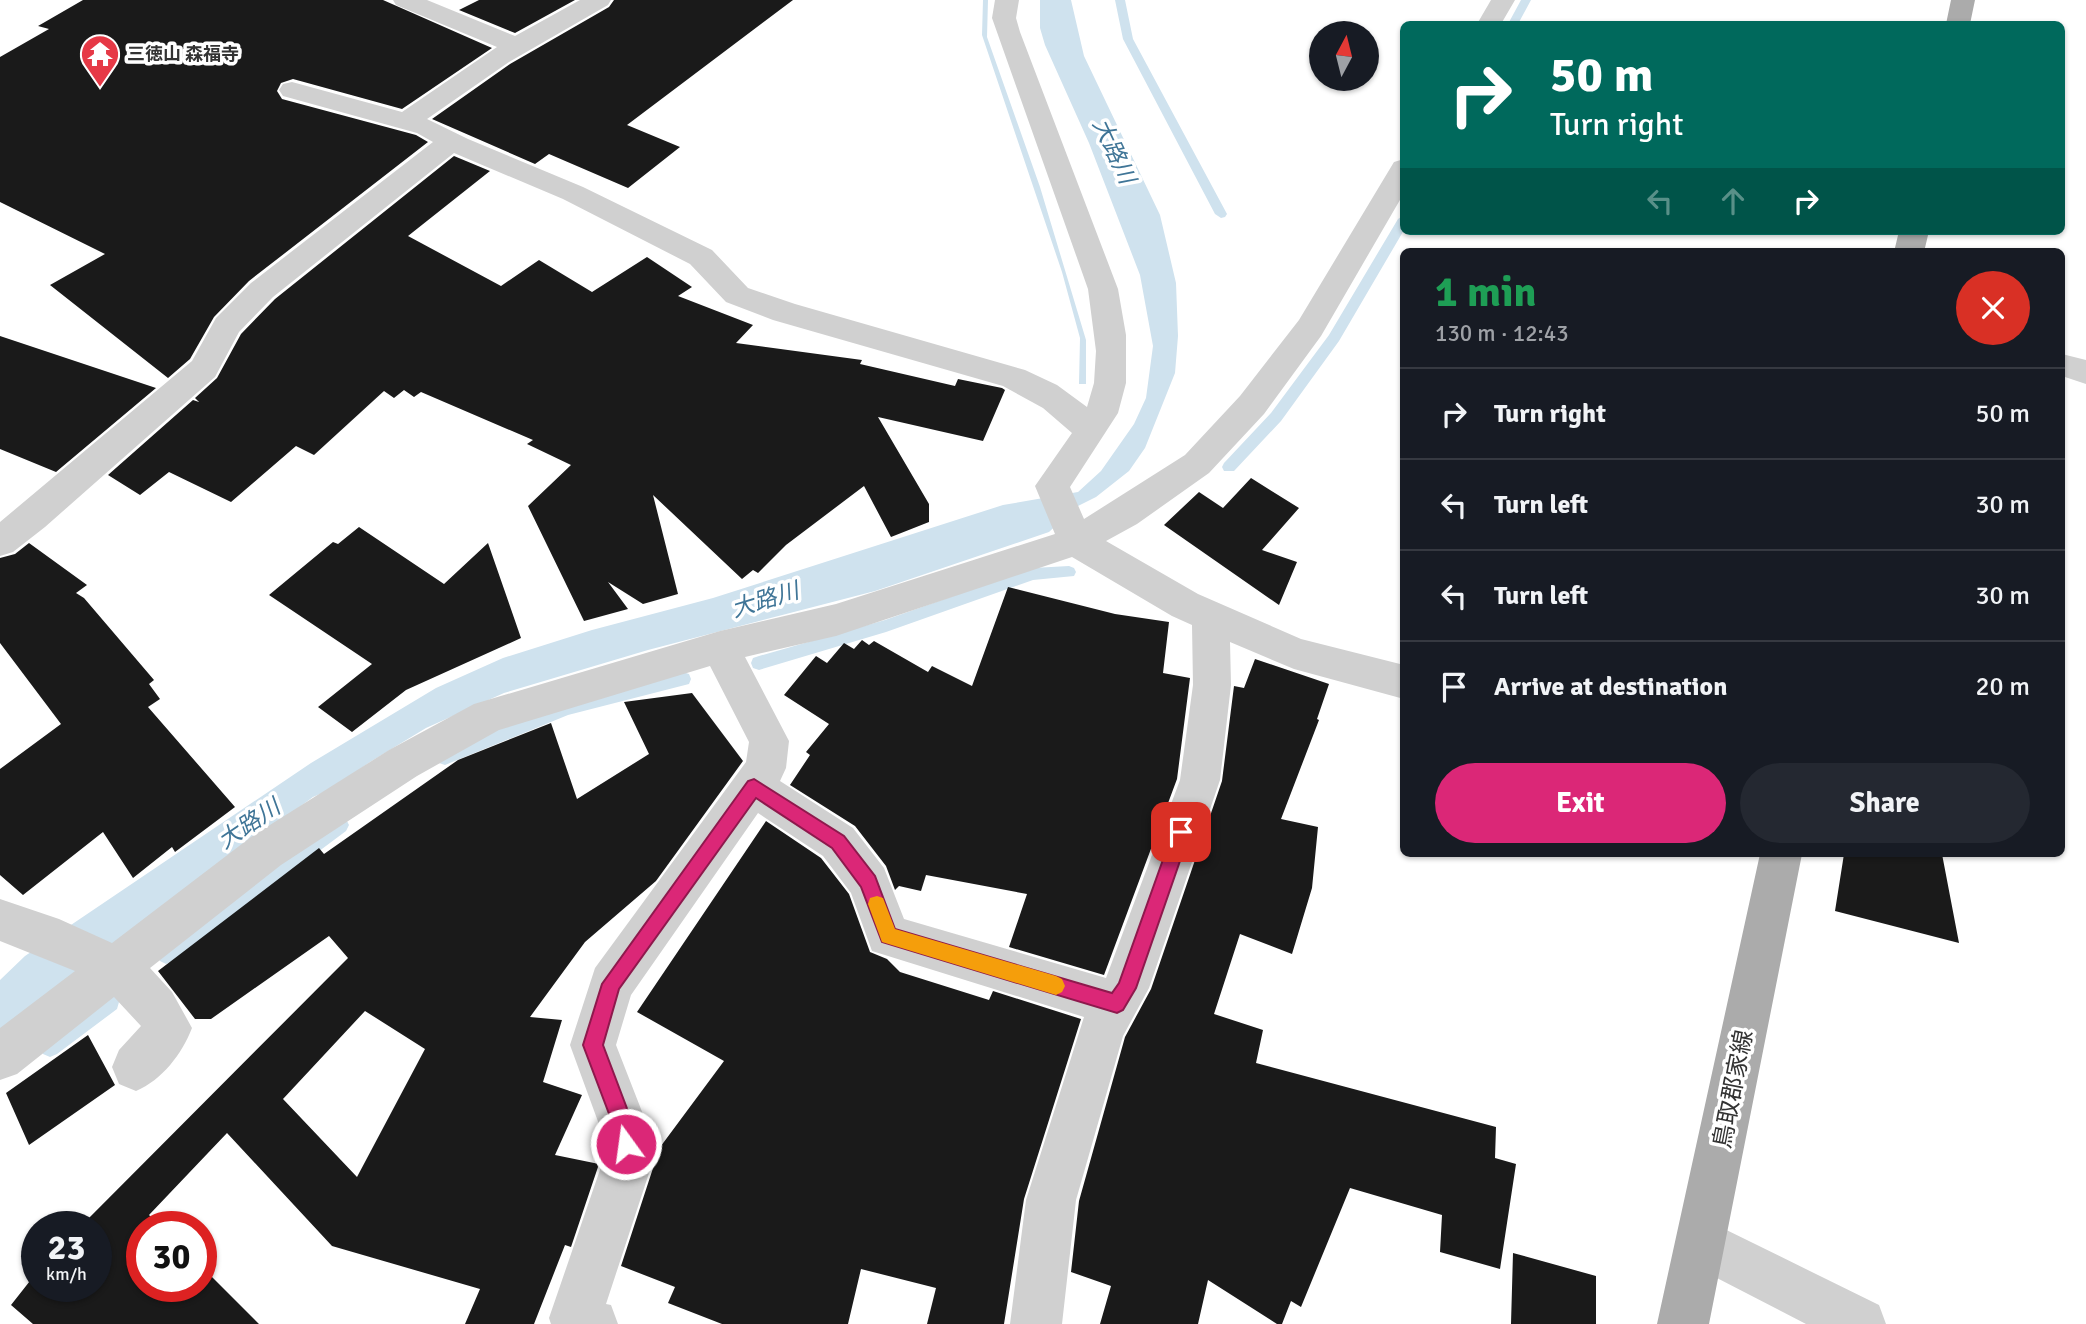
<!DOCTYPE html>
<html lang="en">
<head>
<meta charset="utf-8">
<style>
	body { margin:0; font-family:Signika,"Noto Sans JP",sans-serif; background:#242831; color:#f1f3f6; height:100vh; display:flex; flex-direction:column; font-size:26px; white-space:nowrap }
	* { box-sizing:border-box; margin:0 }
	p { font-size:23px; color:#9ea1a6 }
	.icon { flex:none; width:38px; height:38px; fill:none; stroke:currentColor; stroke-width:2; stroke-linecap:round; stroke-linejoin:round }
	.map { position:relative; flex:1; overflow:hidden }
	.side { position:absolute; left:1400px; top:248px; width:665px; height:609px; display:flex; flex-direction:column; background:#171b24; border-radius:10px; box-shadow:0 2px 5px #0004 }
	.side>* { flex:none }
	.guide { position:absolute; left:1400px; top:21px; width:665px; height:214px; border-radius:10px; box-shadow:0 2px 5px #0004; background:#00695c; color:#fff; overflow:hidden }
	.needle { width:46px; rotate:7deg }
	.tools { position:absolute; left:1309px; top:21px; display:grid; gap:14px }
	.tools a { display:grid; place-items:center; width:70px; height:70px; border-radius:50%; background:#171b24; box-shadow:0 2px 5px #0004; font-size:35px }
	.speed { position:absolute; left:21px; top:1211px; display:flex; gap:14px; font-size:35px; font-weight:700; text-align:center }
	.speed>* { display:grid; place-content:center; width:91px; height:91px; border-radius:50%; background:#171b24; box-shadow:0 2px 5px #0004; line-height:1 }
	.speed small { font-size:18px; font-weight:400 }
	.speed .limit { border:10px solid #d22; background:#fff; color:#111 }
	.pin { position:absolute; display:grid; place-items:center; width:60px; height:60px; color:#fff; margin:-30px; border-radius:14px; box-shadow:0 4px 10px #0006 }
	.me { position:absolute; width:77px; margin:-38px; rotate:346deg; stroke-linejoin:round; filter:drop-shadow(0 0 5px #0008) }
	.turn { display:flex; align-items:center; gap:24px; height:147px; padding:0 35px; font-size:32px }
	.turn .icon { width:91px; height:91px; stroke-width:2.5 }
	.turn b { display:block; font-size:49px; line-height:60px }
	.lanes { display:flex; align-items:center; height:66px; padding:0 35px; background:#0003; justify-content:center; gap:35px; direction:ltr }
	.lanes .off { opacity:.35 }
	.round { display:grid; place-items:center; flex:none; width:74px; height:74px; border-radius:37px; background:#242831 }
	.head { display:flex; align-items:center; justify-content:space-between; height:119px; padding:0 35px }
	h1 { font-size:42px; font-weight:800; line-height:52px; color:#1e9e55 }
	.button { display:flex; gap:14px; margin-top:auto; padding:14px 35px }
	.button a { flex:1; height:80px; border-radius:42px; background:#db2777; color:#fff; font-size:28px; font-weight:800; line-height:80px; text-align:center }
	.button a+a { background:#242831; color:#f1f3f6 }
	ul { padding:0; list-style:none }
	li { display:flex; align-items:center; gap:21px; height:91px; padding:0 35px; border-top:2px solid #363941 }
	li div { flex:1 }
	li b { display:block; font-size:26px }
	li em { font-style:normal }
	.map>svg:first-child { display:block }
	.water { fill:#cfe2ee }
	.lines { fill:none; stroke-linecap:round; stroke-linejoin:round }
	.stream { fill:#cfe2ee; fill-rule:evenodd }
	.building { fill:#1a1a1a; fill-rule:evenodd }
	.minor { fill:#d0d0d0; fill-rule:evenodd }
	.major { fill:#ababab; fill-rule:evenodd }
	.route { fill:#db2777; stroke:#8e194d; stroke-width:2 }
	.slow { fill:#f59e0b }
	.labels { text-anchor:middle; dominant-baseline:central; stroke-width:7; stroke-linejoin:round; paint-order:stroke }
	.far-poi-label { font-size:18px; font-weight:bold; fill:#333; stroke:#fff; text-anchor:start }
	.water-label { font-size:23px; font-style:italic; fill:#3f7597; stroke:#fff }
	.near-street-label { font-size:24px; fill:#333; stroke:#fff }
</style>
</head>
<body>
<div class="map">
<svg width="2086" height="1324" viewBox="0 0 2086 1324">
	<rect width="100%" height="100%" fill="#fff"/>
	<path class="water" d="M983,0H988L987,37L1040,187L1086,340V384H1079L1080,338L1062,272L982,35Z
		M1040,0H1071L1084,56L1160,215L1176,283L1178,336L1175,373L1145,448L1129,471L1096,497L1076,507L1049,532L875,591L648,650L504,693L426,728L370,762L331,789L313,797L236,854L0,1043V980L25,956L311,763L436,688L503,658L592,630L713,598L1003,505L1078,492L1101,471L1134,424L1146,398L1153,346L1140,275L1089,143L1045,45L1040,28Z"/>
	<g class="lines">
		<path class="stream" d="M1115,0H1125L1133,39L1227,214L1225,217L1221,218L1215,214L1123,39Z
			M1521,0H1531L1518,24H1508Z
			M1404,215V230L1339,341L1281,421L1234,471H1224L1222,467L1224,463L1271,413L1329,335L1398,219Z
			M1069,566L1074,568L1076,572L1074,576L1033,580L886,632L759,670L753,668L751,663L753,658L759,656L885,620L1033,568Z
			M683,672L689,674L691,679L689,684L568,715L445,765L439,763L437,758L439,753L566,701Z
			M340,817L346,819L349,825L346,831L172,961L166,964L160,961L157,955L160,949Z
			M110,993L117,995L119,1002L117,1009L57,1054L50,1057L43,1054L40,1047L43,1040Z"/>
	</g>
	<path class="building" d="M83,0H383L492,48L402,109L293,79L281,83L277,91L282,99L416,135L428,142L249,281L214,317L190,359L168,378L50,285L105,254L0,202V57L49,29L38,26Z
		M479,0H575L515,33L459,10Z
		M614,0H793L627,125L680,147L628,188L549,154L535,164L432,119L510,64L609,7Z
		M454,156L490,171L408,236L501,286L539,260L592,292L647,257L692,287L678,296L753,325L736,343L862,360L860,364L955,386L958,379L1002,388L1005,390L983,441L878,417L929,504V522L891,537L864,486L786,545L758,573L753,570L742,579L653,495L678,594L643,604L608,582L628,609L584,621L528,506L571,465L527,444L533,440L421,392L414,397L404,390L394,398L384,391L314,455L296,446L231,502L169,472L140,495L108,475L193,400L199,402L195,398L217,378L241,334L275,299Z
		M0,336L156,388L56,472L0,449Z
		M1251,478L1299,508L1262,550L1297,562L1279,605L1164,525L1199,492L1223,508Z
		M359,527L444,584L488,543L521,638L406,690L352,732L318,707L372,664L269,595L333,542L338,544Z
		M29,543L87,585L76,593L84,598L154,680L149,684L160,699L148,707L235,807L175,852L172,847L133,878L103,832L23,895L0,875V769L61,724L0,643V558L15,554Z
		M1008,587L1115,614L1169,622L1163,673L1190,678L1177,779L1104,975L1009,947L1027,894L926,875L921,891L899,886L895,890L886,866L855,826L790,785L810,755L806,752L829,724L784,695L816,656L827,663L844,643L854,649L862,640L869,645L874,641L928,672L932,666L972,686Z
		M1255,659L1329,684L1317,719L1319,720L1281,819L1318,827L1312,888L1292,954L1240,934L1214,1014L1263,1030L1256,1063L1496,1127L1495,1158L1516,1164L1500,1269L1440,1252L1442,1215L1350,1188L1301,1307L1291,1301L1282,1324H1277L1208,1280L1198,1324H1100L1111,1286L1071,1272L1079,1201L1125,1037L1151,989L1222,781L1234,686L1244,688Z
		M692,693L743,761L656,881L585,942L530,1017L562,1020L543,1082L582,1095L555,1155L599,1164L571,1247L565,1245L534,1324H465L480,1289L332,1246L227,1133L149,1215L161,1227H142V1286H201V1266L259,1324H33L11,1305L37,1272V1286H96V1227H80L348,958L329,936L211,1019H195L158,971L319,848L324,854L458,760L551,723L577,799L649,754L624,702ZM365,1011L425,1049L357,1177L283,1099Z
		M766,821L821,858L849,894L870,952L887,959L900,972L989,1000L993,991L1081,1019L1024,1199L1004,1324H927L936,1288L861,1269L848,1324H722L668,1303L675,1287L621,1266L655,1162V1154L724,1061L637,1012Z
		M1844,854H1942L1959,943L1835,911Z
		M88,1035L115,1085L29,1145L6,1093Z
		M1513,1253L1596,1276V1324H1511Z"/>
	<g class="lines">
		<path class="minor" d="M393,0H427L515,36L580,0H611L608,5L509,62L427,119L468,139L583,187L712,250L748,288L795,304L1025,370L1057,385L1087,407L1094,383L1096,351L1088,289L992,18L995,0H1019L1016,18L1020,32L1118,289L1126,335V383L1118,413L1070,487L1084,519L1185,455L1240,396L1299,320L1394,162L1404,159V193L1321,336L1264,414L1209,473L1137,524L1106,541L1198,594L1301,639L1404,665V699L1294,669L1230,642L1231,685L1220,780L1149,988L1123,1036L1076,1200L1062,1324H1010L1026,1200L1084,1017L872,951L851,893L823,856L758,813L631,995L616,1045L648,1127L653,1161L606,1304L611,1305L618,1324H551L549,1318L603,1161L600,1127L570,1045L595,968L746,762L749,742L710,666L499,730L417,776L281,865L150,968L172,992L192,1028C182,1054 162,1080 136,1091L119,1084L112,1067L119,1050L141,1026L114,997L17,1074L0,1080V1028L75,971L0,941V899L59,919L112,943L251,837L389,750L474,704L720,631L836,604L1055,534L1035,486L1072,433L1043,408L1003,386L773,320L726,302L690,264L563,199L454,153L273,297L239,332L215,377L45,527L13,552L0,556V522L192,361L216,318L251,283L433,142L417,133L283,96L279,90L283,84L292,82L402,112L497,47L396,5ZM1072,557L1172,616L1192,625L1193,685L1180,780L1106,978L904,919L884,868L853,828L780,781L786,768L789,741L745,657L836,636Z
			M1491,0H1515L1501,24H1477Z
			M2062,354L2086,360V384L2062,376Z
			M1702,1218L1879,1305L1886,1324H1806L1684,1261L1677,1243L1684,1225Z"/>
		<path class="major" d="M1951,0H1975L1970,24H1946Z
			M1899,231H1929L1924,252H1894Z
			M1760,854H1802L1709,1324H1657Z"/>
	</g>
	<path class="route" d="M754,779L844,836L875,876L895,929L1112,993L1119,983L1175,826L1181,824L1188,826L1190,832L1136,988L1123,1010L1117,1013L882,942L861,887L832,848L756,798L619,989L603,1045L634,1127L636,1144L633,1151L626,1154L619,1151L614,1127L583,1045L602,984L748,781Z"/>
	<path class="slow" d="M877,896L883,898L895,929L1056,976L1062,979L1065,986L1062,992L1056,995L882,942L868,904L870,898Z"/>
	<defs>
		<g id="temple-pin" transform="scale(2.0125)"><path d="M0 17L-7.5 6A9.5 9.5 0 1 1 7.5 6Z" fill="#e63946" stroke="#fff"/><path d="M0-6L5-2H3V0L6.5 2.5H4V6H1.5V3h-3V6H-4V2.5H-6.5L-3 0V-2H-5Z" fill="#fff"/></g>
	</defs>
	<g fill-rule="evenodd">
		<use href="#temple-pin" x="100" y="54"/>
	</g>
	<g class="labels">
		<g class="far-poi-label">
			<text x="127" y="54">三徳山 森福寺</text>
		</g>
		<g class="water-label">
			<text transform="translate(1114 151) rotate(65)">大路川</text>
			<text transform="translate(765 600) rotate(-17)">大路川</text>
			<text transform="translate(249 824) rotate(-34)">大路川</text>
		</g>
		<g class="near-street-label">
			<text transform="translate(1733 1089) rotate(-79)">鳥取郡家線</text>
		</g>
	</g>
</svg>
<div class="tools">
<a><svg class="needle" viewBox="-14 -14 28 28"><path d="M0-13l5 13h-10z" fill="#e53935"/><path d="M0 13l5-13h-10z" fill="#9ea1a6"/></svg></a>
</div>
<div class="speed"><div>23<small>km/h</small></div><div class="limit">30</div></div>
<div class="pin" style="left:1181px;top:832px;background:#d93025"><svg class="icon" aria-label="arrive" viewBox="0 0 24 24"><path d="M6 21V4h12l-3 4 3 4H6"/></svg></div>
<svg class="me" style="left:626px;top:1144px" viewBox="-20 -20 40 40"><circle r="17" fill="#db2777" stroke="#fff" stroke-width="3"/><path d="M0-11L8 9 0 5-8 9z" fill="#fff"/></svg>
<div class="guide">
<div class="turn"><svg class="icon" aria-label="right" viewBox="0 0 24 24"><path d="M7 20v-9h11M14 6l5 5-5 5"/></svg><div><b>50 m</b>Turn right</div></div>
<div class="lanes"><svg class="icon off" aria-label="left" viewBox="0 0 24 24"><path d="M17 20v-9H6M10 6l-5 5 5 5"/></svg><svg class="icon off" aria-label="ahead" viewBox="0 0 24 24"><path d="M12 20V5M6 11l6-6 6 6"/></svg><svg class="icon" aria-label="right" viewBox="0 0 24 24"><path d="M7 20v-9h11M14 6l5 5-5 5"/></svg></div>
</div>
<section class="side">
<div class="head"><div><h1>1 min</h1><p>130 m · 12:43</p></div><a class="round" style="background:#d93025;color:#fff"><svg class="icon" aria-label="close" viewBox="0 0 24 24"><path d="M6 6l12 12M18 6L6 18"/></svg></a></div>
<ul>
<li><svg class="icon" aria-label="right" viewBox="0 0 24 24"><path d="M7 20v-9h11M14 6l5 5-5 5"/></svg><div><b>Turn right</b></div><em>50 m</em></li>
<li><svg class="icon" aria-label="left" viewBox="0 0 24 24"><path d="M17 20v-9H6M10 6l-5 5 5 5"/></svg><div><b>Turn left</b></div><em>30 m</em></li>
<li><svg class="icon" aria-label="left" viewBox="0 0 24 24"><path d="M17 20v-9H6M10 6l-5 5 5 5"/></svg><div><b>Turn left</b></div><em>30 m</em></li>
<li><svg class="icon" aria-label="arrive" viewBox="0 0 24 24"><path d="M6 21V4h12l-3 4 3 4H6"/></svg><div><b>Arrive at destination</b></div><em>20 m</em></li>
</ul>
<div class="button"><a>Exit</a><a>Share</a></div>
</section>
</div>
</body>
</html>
